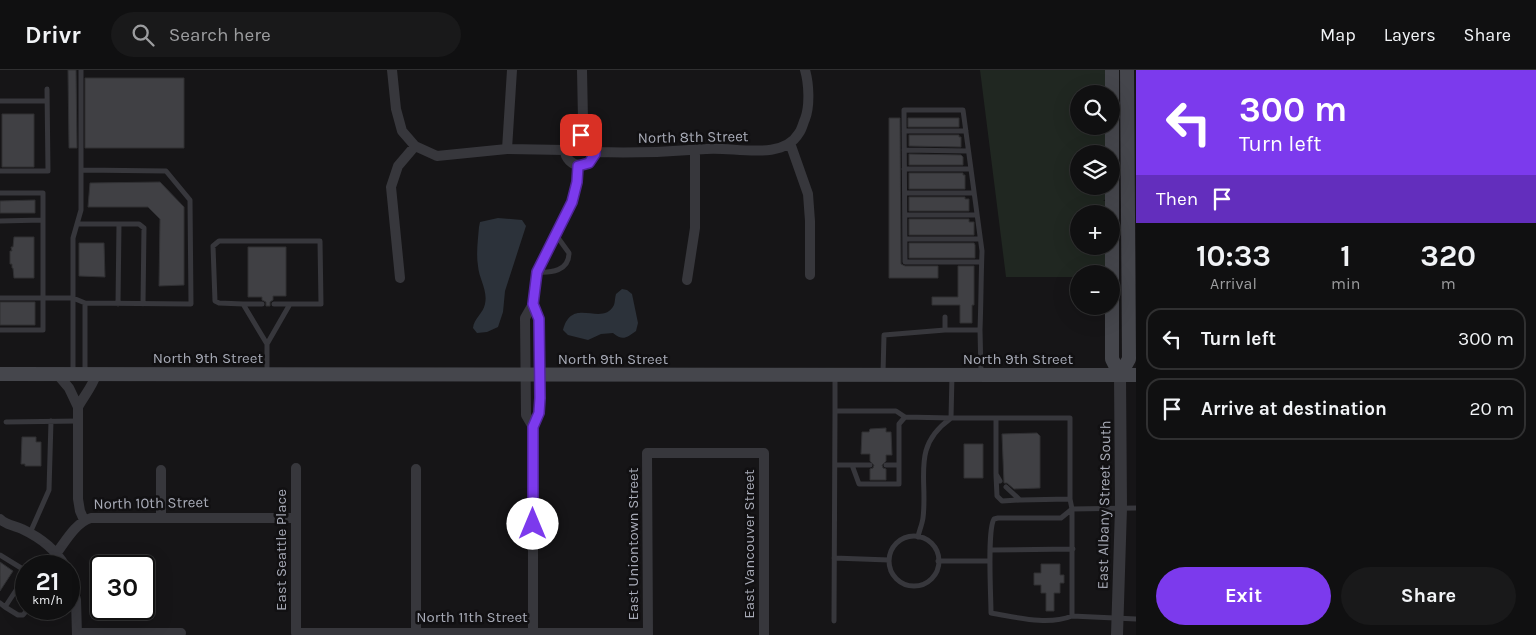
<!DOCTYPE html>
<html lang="en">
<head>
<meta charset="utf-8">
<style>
	body { margin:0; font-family:Karla,sans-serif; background:#19191a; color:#f1f3f6; height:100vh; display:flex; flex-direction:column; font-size:19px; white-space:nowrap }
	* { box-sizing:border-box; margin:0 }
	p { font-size:16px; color:#9c9d9f }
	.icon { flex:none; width:28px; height:28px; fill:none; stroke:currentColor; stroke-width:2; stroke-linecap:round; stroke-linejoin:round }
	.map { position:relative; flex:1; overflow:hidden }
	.side { display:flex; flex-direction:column; background:#101011; width:400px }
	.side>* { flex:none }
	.banner { background:#7c3aed; color:#fff; overflow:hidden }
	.controls { position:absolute; left:1070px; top:15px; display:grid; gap:10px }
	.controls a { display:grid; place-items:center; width:50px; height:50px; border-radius:50%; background:#101011; box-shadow:0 5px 20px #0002,0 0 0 1px #303031; font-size:25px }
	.speed { position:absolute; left:15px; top:485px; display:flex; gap:10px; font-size:25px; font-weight:700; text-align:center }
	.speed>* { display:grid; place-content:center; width:65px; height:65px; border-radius:50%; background:#101011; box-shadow:0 5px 20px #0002,0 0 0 1px #303031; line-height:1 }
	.speed small { font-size:12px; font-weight:400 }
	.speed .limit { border:2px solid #111; border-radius:8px; background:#fff; color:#111 }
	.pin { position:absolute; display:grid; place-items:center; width:42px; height:42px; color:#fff; margin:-21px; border-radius:10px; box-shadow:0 2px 8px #0006 }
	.me { position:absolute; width:55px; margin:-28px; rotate:0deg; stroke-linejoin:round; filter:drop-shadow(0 0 4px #0008) }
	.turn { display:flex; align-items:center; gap:18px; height:105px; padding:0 20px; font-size:22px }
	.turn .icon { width:65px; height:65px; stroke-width:2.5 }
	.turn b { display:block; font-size:35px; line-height:42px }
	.then { display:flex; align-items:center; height:48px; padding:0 20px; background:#0003; gap:10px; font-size:19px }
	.eta { display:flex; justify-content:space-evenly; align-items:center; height:85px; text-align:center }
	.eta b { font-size:30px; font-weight:700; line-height:35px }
	.cta { display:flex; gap:10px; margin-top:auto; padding:10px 20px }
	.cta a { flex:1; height:58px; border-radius:30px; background:#7c3aed; color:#fff; font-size:20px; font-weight:700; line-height:58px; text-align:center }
	.cta a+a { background:#19191a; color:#f1f3f6 }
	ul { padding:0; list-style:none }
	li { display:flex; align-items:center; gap:15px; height:62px; margin:0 10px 8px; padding:0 10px; border:2px solid #303031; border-radius:15px }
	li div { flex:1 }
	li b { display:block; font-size:19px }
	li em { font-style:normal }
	header { display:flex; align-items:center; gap:30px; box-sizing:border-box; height:70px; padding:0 25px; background:#101011; border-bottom:1px solid #303031 }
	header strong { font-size:24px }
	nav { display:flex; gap:28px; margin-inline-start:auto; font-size:18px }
	.search { width:350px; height:45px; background:#19191a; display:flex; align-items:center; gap:12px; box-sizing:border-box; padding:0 18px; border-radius:28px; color:#9c9d9f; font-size:19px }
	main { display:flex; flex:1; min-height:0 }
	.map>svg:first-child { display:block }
	.green { fill:#202721 }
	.water { fill:#2c323a }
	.building { fill:#404044; stroke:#303033 }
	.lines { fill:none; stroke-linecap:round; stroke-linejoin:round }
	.service { stroke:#37373c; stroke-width:5 }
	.minor { stroke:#37373c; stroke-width:10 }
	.tertiary { stroke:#37373c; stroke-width:12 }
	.secondary { stroke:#45464c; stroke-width:14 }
	.route-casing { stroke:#51269a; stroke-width:12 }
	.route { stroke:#7c3aed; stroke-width:9 }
	.labels { text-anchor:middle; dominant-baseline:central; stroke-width:5; stroke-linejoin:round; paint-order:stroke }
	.street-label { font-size:15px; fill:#a8abb7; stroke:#111012 }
</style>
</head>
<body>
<header>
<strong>Drivr</strong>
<div class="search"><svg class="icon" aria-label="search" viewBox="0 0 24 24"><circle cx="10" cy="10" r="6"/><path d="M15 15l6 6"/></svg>Search here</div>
<nav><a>Map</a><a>Layers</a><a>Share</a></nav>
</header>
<main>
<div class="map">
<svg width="1136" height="565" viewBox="0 0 1136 565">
	<rect width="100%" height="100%" fill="#161517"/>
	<path class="green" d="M980,0H1107V24H1079V56H1107V84H1079V116H1107L1106,129L1103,131H1106L1107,144H1079V176H1107L1106,204H1079V207H1006Z"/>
	<path class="water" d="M498,148L522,150L526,156L505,221L503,242L498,257L487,262L477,263L473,258C474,248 483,244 485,234C488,220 479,209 478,196C476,184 478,169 479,157L480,152Z
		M622,219L627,220L632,224L638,253L636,261C626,268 623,271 613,263L601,264L588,270L568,265L563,260C572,225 602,258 614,235C615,232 615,227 616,224Z"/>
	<path class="building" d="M68,0H76L77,78H69Z
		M85,8H184V78H85Z
		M2,44H34V97H2Z
		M889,48H900L901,194L905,196H938V208H889Z
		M908,48H959V57H908Z
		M909,65H959V67H961V77L909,76Z
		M909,84L961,85L963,87V95H909Z
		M909,103H963V105H965V119H909Z
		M160,112L184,137V215L159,216L160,149L148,137H88L90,113Z
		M909,127H965V129H969V141H909Z
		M35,130V143H0V131Z
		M909,149H969V152H974V165H909Z
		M14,167H34V208H14L13,198H12V194H10V181H12L11,177H13Z
		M79,173H104L105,207L79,206Z
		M909,173H974L975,175V188H909Z
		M248,177H286V226H273V230L270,232V236H266V232L262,230V227H248Z
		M958,196H974V235H972V253H960V235H932V227H958Z
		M0,232H35V255H0Z
		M886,358V362H891L892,385H886V391L882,395L883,398L886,399V410H870V399L873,398L874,395L870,391V384H861L862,362H869L870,359Z
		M1037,363L1040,366V418L1014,419L1007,413H1004L1002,364Z
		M22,367H36V372H41V396H25V394H21Z
		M964,374H983V408H964Z
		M0,492L13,501L0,521Z
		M1041,494H1060V505H1064V513H1060V523H1054V541H1046V523H1041V515H1034V503H1041Z"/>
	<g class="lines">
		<path class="service" d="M0,31H47
			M904,61H966
			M904,80L968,81
			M904,99H971
			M0,101H48L47,19
			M0,123H43V260H0
			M905,123H974
			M905,145H977
			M0,151L43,150
			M78,154H119L118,234
			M119,154H139L144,158L143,234
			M905,169H980
			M537,202C551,203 569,201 569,183L556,165
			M0,228H73L85,233L191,234L190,130L166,101L82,100
			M243,234H262
			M274,234H290
			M945,247V260H980L981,304
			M980,260C981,234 981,207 982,181L963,40H904L905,192H981
			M883,303L884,265L945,260
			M73,304V168L81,140V0
			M85,304V233
			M267,304V274L290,234H321L320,171H219L213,176L215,231L219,233L243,234L267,274
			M952,305L951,348H1070V429L1072,439L1136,438
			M835,307V341H896L905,347L951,348
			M996,348V404L1000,411
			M6,352L78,351
			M835,395H852L859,414H899V354L905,347
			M852,395H870
			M886,395H899
			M996,405L997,426L1002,431L1020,430
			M1006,417L1020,430L1070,429
			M1072,439V546L1136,549
			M30,463L49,420L51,351
			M889 491a25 25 0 1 1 50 0a25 25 0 1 1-50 0Z
			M918,467C919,461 922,455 923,448C928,408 911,377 950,349
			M991,480L1073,479
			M0,485L26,501
			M834,488L889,490
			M938,491H989
			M0,533L5,537L26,505
			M5,537L18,545H23L28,539
			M1072,546C1047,556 1016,547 991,543C991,526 987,460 994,449L998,448H1061L1072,439
			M834,551L835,341"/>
		<path class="minor" d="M392,0L396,39L402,61L415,76L437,86L507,79L565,80
			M565 80a15 15 0 1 1 30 0a15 15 0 1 1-30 0Z
			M581,65L583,50L582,0
			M790,73L808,124L810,151V205
			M507,79L512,0
			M596,82C632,83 669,82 706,79C733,76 782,92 799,63C802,59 803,53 805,49C810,36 809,14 805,0
			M400,208L391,117L398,96L415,76
			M687,210L695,158V81
			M533,234L539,249L540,283L539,343L533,357V562
			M58,305L69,318L78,337V429L80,441L84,450
			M78,337C84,326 92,317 96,305
			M533,357L526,345L525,248L533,234L537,202L572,132L577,112L578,96
			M296,398V563H648
			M161,400V448
			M0,449C6,455 15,456 22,459C39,467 56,480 65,496
			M56,484C65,472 76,452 91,448H296
			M69,503L76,530L77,565
			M416,562V399
			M77,563H181
			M648,565L647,383H764V565"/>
		<path class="tertiary" d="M1117,565L1121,438L1120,305"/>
		<path class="secondary" d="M1112,0V289L1120,305
			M0,304L1136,305
			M1120,305L1129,289L1127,0"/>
	</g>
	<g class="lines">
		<g class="route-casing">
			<path id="route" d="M533,454V357L539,343L540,328L539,249L533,234L537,202L572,132L577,112L578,96L589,93L595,84C596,74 591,67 581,65"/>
		</g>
		<use href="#route" class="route"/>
	</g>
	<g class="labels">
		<g class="street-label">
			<text transform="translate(693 67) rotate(-1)">North 8th Street</text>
			<text x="208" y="288">North 9th Street</text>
			<text x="613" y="289">North 9th Street</text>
			<text x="1018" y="289">North 9th Street</text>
			<text transform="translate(151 433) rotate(-1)">North 10th Street</text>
			<text transform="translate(1104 435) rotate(-89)">East Albany Street South</text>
			<text transform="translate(633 474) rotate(-90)">East Uniontown Street</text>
			<text transform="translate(749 474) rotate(-90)">East Vancouver Street</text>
			<text transform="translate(281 480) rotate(-90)">East Seattle Place</text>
			<text x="472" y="547">North 11th Street</text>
		</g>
	</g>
</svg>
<div class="controls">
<a><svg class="icon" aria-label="search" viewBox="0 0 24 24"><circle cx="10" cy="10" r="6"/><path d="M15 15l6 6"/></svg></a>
<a><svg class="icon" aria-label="layers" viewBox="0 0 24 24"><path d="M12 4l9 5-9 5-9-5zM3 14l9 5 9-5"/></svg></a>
<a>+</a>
<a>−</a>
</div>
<div class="speed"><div>21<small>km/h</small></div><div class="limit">30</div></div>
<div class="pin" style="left:581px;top:65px;background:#d93025"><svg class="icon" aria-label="arrive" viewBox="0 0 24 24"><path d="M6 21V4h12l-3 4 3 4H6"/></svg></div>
<svg class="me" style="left:533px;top:454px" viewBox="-20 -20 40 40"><circle r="19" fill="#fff"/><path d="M0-13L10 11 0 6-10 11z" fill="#7c3aed"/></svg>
</div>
<section class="side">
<div class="banner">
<div class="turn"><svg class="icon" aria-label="left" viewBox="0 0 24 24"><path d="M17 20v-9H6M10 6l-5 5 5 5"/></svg><div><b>300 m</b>Turn left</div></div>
<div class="then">Then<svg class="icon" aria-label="arrive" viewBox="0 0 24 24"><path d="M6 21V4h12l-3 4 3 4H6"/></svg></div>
</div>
<div class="eta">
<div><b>10:33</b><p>Arrival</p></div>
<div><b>1</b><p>min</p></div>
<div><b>320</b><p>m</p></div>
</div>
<ul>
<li><svg class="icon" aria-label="left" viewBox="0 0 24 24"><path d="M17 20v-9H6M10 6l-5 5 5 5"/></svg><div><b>Turn left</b></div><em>300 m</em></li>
<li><svg class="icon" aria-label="arrive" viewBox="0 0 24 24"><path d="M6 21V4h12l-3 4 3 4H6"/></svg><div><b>Arrive at destination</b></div><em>20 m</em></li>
</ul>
<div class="cta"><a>Exit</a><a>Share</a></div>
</section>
</main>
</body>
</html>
